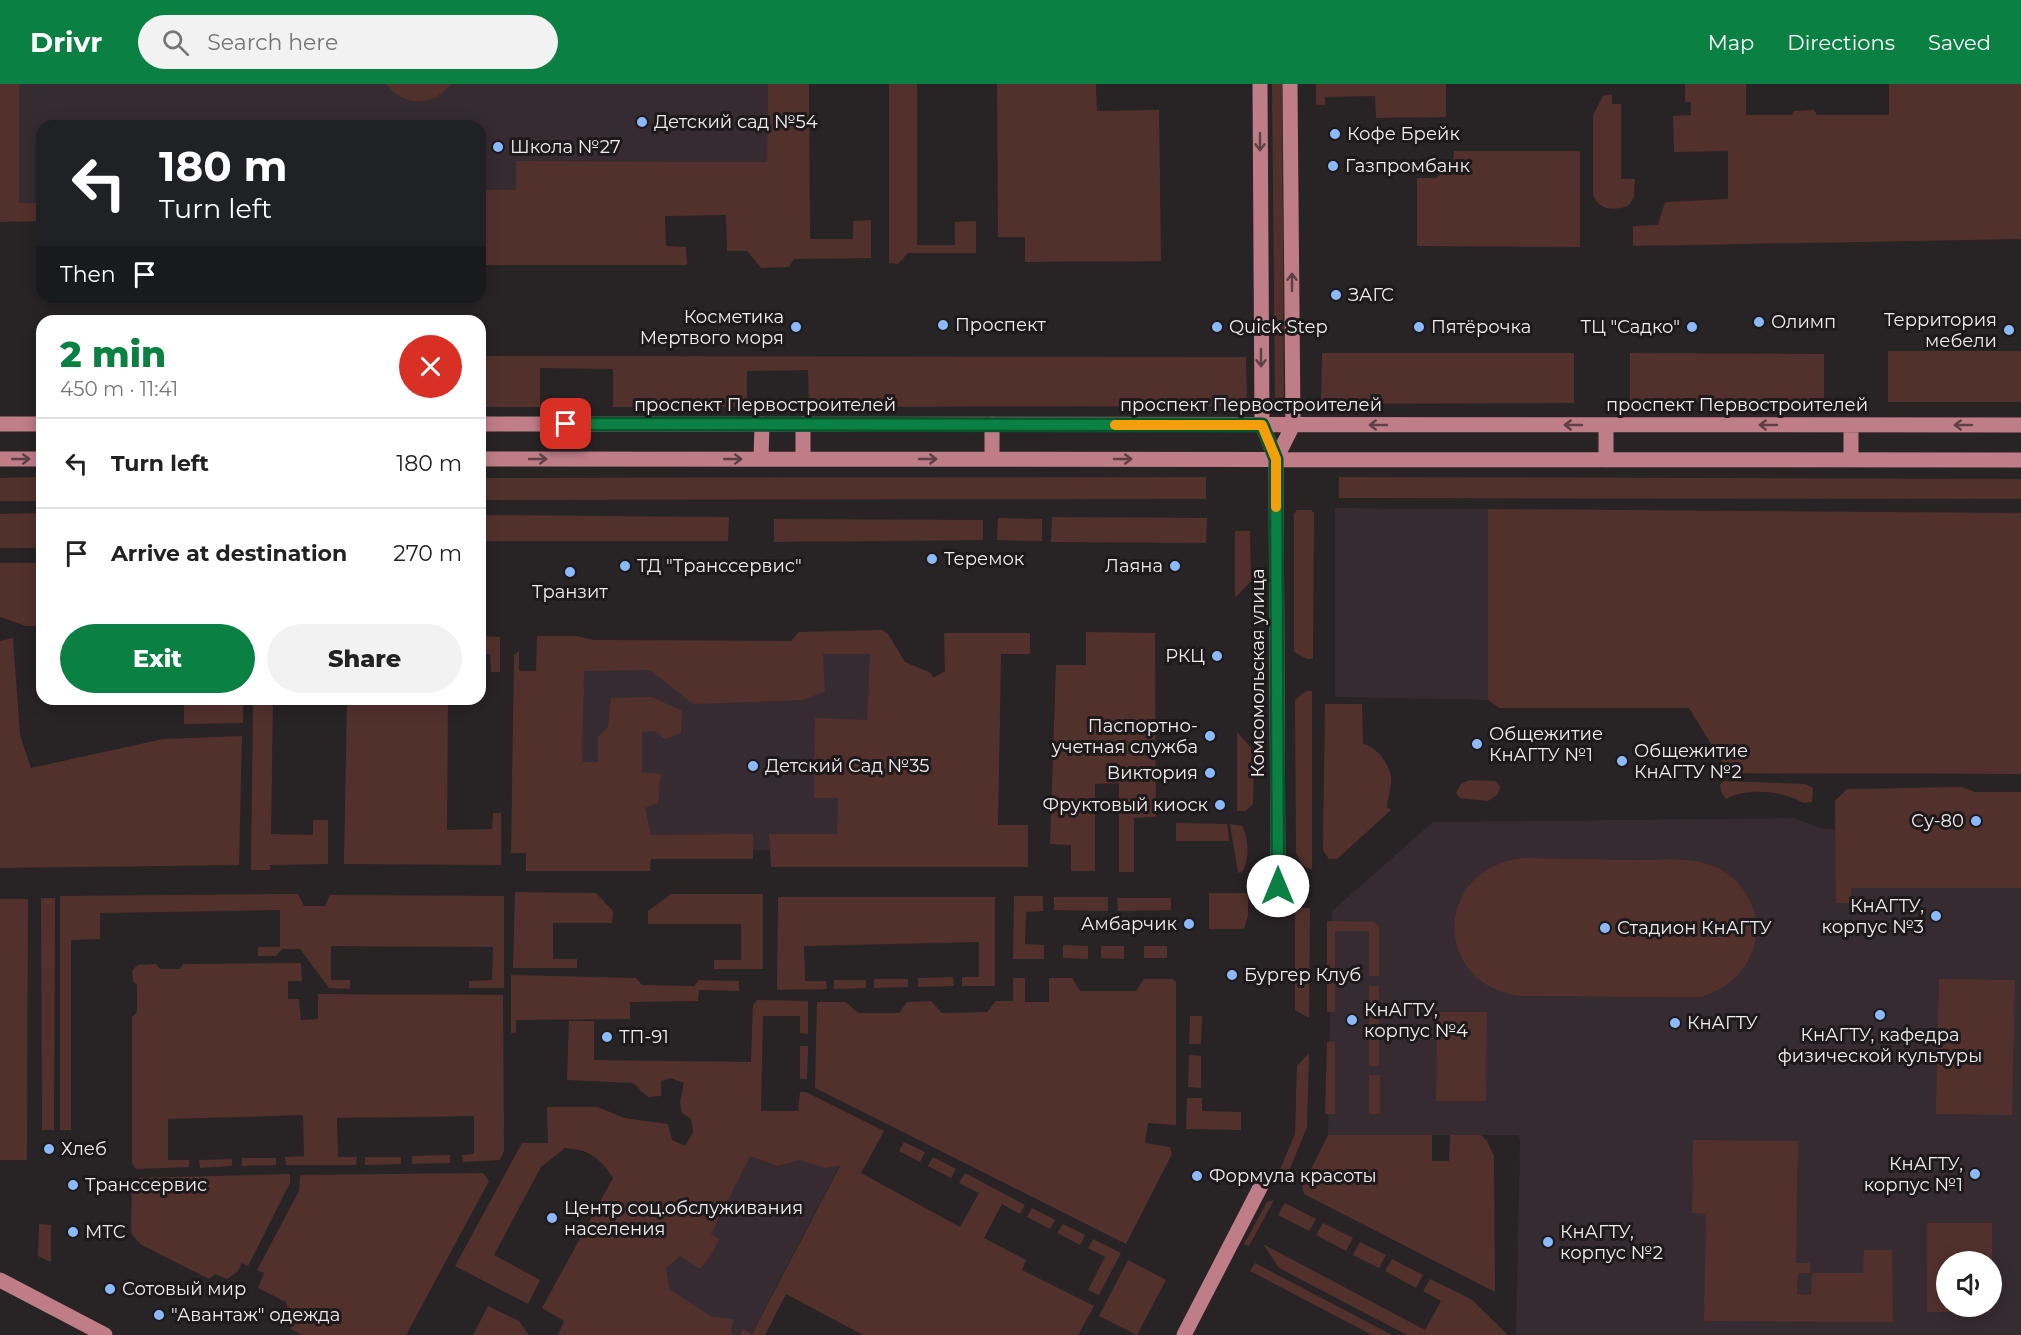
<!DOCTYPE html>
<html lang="en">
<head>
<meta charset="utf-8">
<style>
	body { margin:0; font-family:Montserrat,sans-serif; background:#f2f2f2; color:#222; height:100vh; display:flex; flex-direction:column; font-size:22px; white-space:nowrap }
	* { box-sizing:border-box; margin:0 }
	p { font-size:20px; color:#767676 }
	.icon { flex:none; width:33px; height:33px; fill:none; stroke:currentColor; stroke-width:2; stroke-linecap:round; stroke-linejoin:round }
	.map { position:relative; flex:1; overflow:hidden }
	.sheet { position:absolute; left:36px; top:231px; width:450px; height:390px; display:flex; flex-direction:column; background:#fff; border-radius:18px; box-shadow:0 3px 15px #0003 }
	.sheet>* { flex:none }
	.hud { position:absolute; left:36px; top:36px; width:450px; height:183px; border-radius:18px; box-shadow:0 3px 15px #0003; background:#202124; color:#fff; overflow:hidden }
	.tools { position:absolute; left:1936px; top:1167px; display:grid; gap:12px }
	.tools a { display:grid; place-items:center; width:66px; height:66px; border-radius:50%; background:#fff; box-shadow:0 3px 15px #0003; font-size:30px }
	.pin { position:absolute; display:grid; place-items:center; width:51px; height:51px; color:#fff; margin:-26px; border-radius:12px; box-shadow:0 3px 9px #0006 }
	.me { position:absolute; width:66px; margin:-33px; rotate:0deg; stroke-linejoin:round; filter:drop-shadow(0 0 4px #0008) }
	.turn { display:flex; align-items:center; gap:21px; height:126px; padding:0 24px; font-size:27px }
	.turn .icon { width:78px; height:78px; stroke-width:2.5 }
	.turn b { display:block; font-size:42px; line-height:51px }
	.then { display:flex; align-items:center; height:57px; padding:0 24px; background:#0003; gap:12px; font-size:22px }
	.round { display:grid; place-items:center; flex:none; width:63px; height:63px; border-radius:32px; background:#f2f2f2 }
	.head { display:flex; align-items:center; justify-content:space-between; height:102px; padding:0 24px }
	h1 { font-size:36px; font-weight:800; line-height:45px; color:#0b8043 }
	.button { display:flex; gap:12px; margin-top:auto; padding:12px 24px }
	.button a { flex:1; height:69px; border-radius:36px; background:#0b8043; color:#fff; font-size:24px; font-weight:800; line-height:69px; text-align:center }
	.button a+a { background:#f2f2f2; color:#222 }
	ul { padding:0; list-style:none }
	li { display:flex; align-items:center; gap:18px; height:90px; padding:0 24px; border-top:2px solid #e0e0e0 }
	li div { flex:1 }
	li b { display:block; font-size:22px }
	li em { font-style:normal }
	header { display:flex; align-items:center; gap:36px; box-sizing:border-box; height:84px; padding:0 30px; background:#0b8043; color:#fff }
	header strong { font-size:28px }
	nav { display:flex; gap:33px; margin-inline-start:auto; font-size:21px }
	.search { width:420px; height:54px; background:#f2f2f2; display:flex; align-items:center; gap:15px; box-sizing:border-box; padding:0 21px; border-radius:33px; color:#767676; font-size:22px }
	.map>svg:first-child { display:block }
	.built { fill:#362b30; fill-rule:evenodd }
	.green { fill:#52312d }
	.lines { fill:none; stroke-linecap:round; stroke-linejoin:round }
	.secondary { stroke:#bf7d88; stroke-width:15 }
	.oneway { stroke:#5e4147 }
	.route-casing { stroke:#07532c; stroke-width:15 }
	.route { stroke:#0b8043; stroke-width:10 }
	.slow { stroke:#f59e0b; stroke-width:10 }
	.poi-dot { fill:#8bbafc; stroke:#1e191b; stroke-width:2 }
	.labels { text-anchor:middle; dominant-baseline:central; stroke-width:6; stroke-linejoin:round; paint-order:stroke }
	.poi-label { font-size:18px; fill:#f1edef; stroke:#1e191b; text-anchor:start }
	.street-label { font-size:18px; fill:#f1edef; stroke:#1e191b }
</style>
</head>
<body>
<header>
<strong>Drivr</strong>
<div class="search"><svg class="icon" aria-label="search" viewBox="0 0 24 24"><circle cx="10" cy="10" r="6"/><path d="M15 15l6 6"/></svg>Search here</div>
<nav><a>Map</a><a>Directions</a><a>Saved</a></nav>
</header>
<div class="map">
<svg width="2021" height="1251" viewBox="0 0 2021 1251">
	<rect width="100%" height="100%" fill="#282325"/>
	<path class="built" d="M19,0H768L767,78L516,77V106H480V42H42V119H19Z
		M1335,424L1488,425V616L1335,613Z
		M573,569L889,570L907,767L574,765Z
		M2021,719V1251H1516L1520,1055L1518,1051H1328L1332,827L1433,738L1794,734L1820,744L1835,745ZM1947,1178H1992V1222H1947Z
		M701,1040L843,1075L751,1251H615Z"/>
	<path class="green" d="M0,0H19V119H42V137L0,138Z
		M386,0H451C433,23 404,23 386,0Z
		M768,0H809L810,155H853V137L871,136V174L794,175L789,183L761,184L747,167H727L726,131L665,132L666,162L686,163L687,181H480V106H516V77L767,78Z
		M889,0H917V161H955V138L976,137V169H908L898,180L889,179Z
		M997,0H1096L1097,27L1159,26L1161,177L1025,178V153H998Z
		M1272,0H1282L1284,313L1275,314Z
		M1316,0H1446V33L1376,34L1375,12L1325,13V21H1316Z
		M1685,0H1746V31H1792L1794,27L1814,26L1817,31H1889V0H2021V155L1633,162V142L1658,141L1665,118L1728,115V67L1674,68L1673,32L1691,31V18H1685Z
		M1612,10V20H1621V95H1635L1634,113L1628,122C1613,127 1599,126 1593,111V31L1603,12Z
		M1454,67H1580V163L1417,162V94H1436L1442,88L1453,85Z
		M1888,267H2021V318H1888Z
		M1322,269H1574V319L1321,320Z
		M1630,269L1824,270V318L1630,319Z
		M480,272L1246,273L1247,322L809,323L808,286L747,287V323H613V285L540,284V323H480Z
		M42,393V417H0V394Z
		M1206,393V415L480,416V394Z
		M1339,393L2021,395V415L1339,414Z
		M1488,425L2021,429V690L1729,689L1689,624H1499L1488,616Z
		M1297,426H1311L1314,429L1313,575H1307L1294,568V430Z
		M42,429V464H0V430Z
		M480,431L729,433L728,457H480Z
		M1052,433L1207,434L1206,459L1051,458Z
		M998,434L1042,435V457L997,456Z
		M774,435L983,436V456L774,458Z
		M1235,447H1250L1251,497L1235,514Z
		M0,479H42V542H26L0,533Z
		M882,546L888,550L905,578L931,589L933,594L945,587L944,549H1030V570H1001L998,741H1028V783H771L769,750H837L838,714H814L815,634L867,636L870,570H823L825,607L804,616L693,620L650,586L584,587L582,678H598V653L608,643L611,614L652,613L682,627L681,649L665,655L654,647L642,648V688L661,690L658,719L645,724L651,751L753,750V775H651L650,787H526V769H511L514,571L519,567V587H536L537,552H577L593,556L791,557L799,548Z
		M1086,548L1155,549L1156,733L1134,734V788H1119V699L1095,700V787H1071V761L1050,760L1056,581H1086Z
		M480,552L500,553V588H491L490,570H480Z
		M13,554L20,651L31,684L163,655L242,652L239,781L0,784V557Z
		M1306,607H1312V786L1302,781L1296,769L1295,616Z
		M184,615H243V639L184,640Z
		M253,615H273L271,750L313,751V736H328V780L270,781V786H251Z
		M347,615H448L447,746L492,745L493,729H501V781L344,780Z
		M1325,620H1362L1363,660C1377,662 1394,685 1391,700C1390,707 1388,715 1387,723L1391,726L1337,775H1329L1323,766Z
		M1237,648L1254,667L1253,720L1245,727H1237Z
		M1470,696L1495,697L1501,703L1497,711L1488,717L1460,714L1456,709L1461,700Z
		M1724,697L1805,700L1813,704L1812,718L1803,719C1785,707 1746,703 1726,715L1721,708L1720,701Z
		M1962,703L1975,708H2021V804H1851V819H1836L1835,717L1847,705Z
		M1176,739L1227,740L1229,757H1176Z
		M1230,740L1242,742C1249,753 1249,776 1243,787L1238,789Z
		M1523,774C1563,775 1603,776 1643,776C1666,776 1693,773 1715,783C1743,794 1762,828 1755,858C1748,887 1729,904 1701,913L1521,912C1431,901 1433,784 1523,774Z
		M515,808L596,809L613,827L612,839H553V875H577V884H513Z
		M1209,809H1248V832L1244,845H1209Z
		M298,810L304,822H325L330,811L504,812V904H469V897L492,896L493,863L331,862V896H350V905L329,904L300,865H282L276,872H258V863H280V826L100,829V855L71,856V1046H60V812Z
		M671,810H763V885H714V876H741V840H648V827Z
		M1302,810V824H1310L1309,934L1295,926V820L1299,811Z
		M1014,812H1043V827L1026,828L1025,860L1044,861V875H1013Z
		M778,813H995V902H962V893H979V858L804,862L805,897H826L827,905L777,906Z
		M1054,813H1108V827L1054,826Z
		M41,814H55L54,1046H42Z
		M1117,814H1171V826L1118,827Z
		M0,815H28L27,1076H0Z
		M1327,837L1374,838L1379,843V892H1369V847H1335V928H1327Z
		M1063,861L1088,862V875L1063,874Z
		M1101,862H1124V875L1101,874Z
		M1144,862H1167V874H1144Z
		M301,879L302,897H288V915H299L301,936L318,935V910L503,911L504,1067L500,1076L463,1078L462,1071L474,1070V1032L337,1034L338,1073H357L356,1081H286L285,1073L304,1072L303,1031L168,1035V1076H189V1083L136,1085L132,1079V933L137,928V901L133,897L132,886L138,881L156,880L160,885H180L183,880H193Z
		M511,891L636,894L642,901L694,902L699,896L739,897V907L699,906L698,917L630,918V935L516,936V949H511Z
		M953,893L954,902L918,903V894Z
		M1013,894H1025V918H1049V894H1072L1080,907H1136L1144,895H1172L1176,898V1041L1148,1039L1145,1059L1170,1063L1172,1070L1126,1160L815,1004L817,918H846L858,929H899L907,918L931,917L942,929L987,928L996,917H1013Z
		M874,895H908V903L874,904Z
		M1939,895L2015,896L2012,1031L1936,1030Z
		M834,896H866V904L834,905Z
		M1369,902H1379V982H1369Z
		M757,916L808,917V950L800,949V932H763L761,1027H798L800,1008H806L884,1047L861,1089L960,1143L979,1109L959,1099L965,1089L1025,1121L1020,1130L1002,1120L984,1154L1026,1176L1022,1186L1094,1222L1078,1251H863L786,1210L765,1251H740L742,1245L752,1250L840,1082L825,1084L800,1076L778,1082L750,1072L711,1150L719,1155L712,1170L700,1185L680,1172L666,1184L669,1205L712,1233L734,1235L731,1246L732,1251H558L564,1237L542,1224L613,1094C599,1073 590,1066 565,1064L541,1083L494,1171L540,1196L528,1220L455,1182L522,1059H548L547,1023H598L624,1034L668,1040L672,1056L685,1062L693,1048L691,1035L682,1029L680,1018L684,999L671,994L661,997V1012L648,1013L633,999L567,996L569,937H594V976L751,978L753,921Z
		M1437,928H1487L1486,1017H1436Z
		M1190,932H1202L1201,960H1189Z
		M1335,957V1030H1325L1327,958Z
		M800,962H808L807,995H800Z
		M1309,969L1307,1043L1287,1092L1281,1094L1279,1088L1295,1050L1297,982Z
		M1189,971L1201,972V1004L1188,1003Z
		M1369,991H1380V1030H1369Z
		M1187,1014H1202V1027L1241,1028V1046L1186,1045Z
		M1328,1051H1432V1077H1449L1450,1051H1481L1487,1057L1494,1072L1495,1208L1304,1110L1302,1103Z
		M1693,1056L1798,1057L1796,1179H1810V1189H1798L1797,1210L1811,1211L1812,1189H1863L1864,1166H1892L1893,1238L1704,1237L1706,1130L1692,1129Z
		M904,1058L925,1068L920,1078L899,1067Z
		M450,1071V1079L412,1080V1072Z
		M365,1073H401V1080L365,1081Z
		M933,1073L956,1085L951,1094L928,1082Z
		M242,1074H276V1081L242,1082Z
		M232,1075V1082L200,1084L199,1076Z
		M483,1089L489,1097L406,1251H302L291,1245L286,1218L258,1204L264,1189L257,1186L299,1107L300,1091Z
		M290,1090V1099L248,1182L242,1179L238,1187L227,1195L215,1190L209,1195L140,1160L131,1149L132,1099L136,1094Z
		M1274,1116L1249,1162L1244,1160L1267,1118Z
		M1285,1119L1316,1135L1309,1147L1278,1131Z
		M1032,1124L1055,1136L1050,1145L1027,1133Z
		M1323,1139L1353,1154L1346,1167L1316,1151Z
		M1927,1139H1992V1177L1947,1178V1222L1991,1223V1228H1927Z
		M39,1140L51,1141V1178L38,1172Z
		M1063,1140L1085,1151L1080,1161L1057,1149Z
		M1093,1155L1121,1169L1099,1211L1088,1206L1105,1173L1088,1164Z
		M1360,1158L1386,1171L1379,1184L1353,1171Z
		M1263,1160L1425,1246L1441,1217L1423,1207L1430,1195L1471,1215L1508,1251H1407L1279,1184Z
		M1392,1175L1423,1191L1416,1204L1385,1187Z
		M1128,1176L1166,1196L1137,1251L1099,1232Z
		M1255,1179L1392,1251H1372L1250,1187Z
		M488,1222L519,1237L529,1251H473Z"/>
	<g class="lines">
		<path class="secondary" d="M1260,0L1262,341L1276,375L1278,802
			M0,340H42
			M480,340L2021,341
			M0,375H42
			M480,375L2021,376
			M761,375L762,340
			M803,375V340
			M992,375V340
			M1276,375L1293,341L1290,0
			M1606,376V341
			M1851,376V341
			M0,1196L105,1251
			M1184,1251L1264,1096"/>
	</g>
	<defs><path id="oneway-shaft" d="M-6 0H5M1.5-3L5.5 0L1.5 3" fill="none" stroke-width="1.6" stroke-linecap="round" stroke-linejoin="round" transform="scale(1.5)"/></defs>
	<g class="oneway">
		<use href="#oneway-shaft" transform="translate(1260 58) rotate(90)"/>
		<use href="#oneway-shaft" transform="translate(1292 198) rotate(-90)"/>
		<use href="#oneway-shaft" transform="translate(1261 274) rotate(90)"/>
		<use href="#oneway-shaft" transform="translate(1378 341) rotate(-180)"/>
		<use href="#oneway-shaft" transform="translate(1573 341) rotate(-180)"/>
		<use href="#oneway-shaft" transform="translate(1768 341) rotate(180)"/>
		<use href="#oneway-shaft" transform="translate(1963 341) rotate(-180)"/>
		<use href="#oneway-shaft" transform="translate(21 375)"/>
		<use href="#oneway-shaft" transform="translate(538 375)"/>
		<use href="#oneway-shaft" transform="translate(733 375)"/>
		<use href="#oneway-shaft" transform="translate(928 375)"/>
		<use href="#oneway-shaft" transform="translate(1123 375)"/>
	</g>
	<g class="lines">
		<g class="route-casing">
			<path id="route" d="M566,340L1262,341L1276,375L1278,802"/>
		</g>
		<use href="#route" class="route"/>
		<path class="slow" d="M1115,341H1262L1276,375V423"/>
	</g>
	<g class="poi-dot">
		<circle cx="642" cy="38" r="6"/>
		<circle cx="1335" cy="50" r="6"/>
		<circle cx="498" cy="63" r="6"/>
		<circle cx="1333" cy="82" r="6"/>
		<circle cx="1336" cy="211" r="6"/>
		<circle cx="1759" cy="238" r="6"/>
		<circle cx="943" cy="241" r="6"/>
		<circle cx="796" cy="243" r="6"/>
		<circle cx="1217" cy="243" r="6"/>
		<circle cx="1419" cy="243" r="6"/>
		<circle cx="1692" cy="243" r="6"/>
		<circle cx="2009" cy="246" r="6"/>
		<circle cx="932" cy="475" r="6"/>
		<circle cx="625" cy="482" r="6"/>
		<circle cx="1175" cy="482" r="6"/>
		<circle cx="570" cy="488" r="6"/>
		<circle cx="1217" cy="572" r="6"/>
		<circle cx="1210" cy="652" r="6"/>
		<circle cx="1477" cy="660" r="6"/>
		<circle cx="1622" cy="677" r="6"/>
		<circle cx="753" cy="682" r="6"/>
		<circle cx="1210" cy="689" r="6"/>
		<circle cx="1220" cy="721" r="6"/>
		<circle cx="1976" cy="737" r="6"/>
		<circle cx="1936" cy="832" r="6"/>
		<circle cx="1189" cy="840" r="6"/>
		<circle cx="1605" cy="844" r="6"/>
		<circle cx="1232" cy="891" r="6"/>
		<circle cx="1880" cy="931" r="6"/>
		<circle cx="1352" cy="936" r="6"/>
		<circle cx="1675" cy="939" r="6"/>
		<circle cx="607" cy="953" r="6"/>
		<circle cx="49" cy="1065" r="6"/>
		<circle cx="1975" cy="1090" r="6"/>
		<circle cx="1197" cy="1092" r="6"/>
		<circle cx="73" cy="1101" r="6"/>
		<circle cx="552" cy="1134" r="6"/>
		<circle cx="73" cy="1148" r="6"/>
		<circle cx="1548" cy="1158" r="6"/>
		<circle cx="110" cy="1205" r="6"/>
		<circle cx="159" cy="1231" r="6"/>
	</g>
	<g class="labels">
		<g class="poi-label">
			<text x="654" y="38">Детский сад №54</text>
			<text x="1347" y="50">Кофе Брейк</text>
			<text x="510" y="63">Школа №27</text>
			<text x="1345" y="82">Газпромбанк</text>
			<text x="1348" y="211">ЗАГС</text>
			<text x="784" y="233" text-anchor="end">Косметика<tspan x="784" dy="21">Мертвого моря</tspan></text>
			<text x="1997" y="236" text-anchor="end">Территория<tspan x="1997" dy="21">мебели</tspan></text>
			<text x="1771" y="238">Олимп</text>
			<text x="955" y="241">Проспект</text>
			<text x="1229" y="243">Quick Step</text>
			<text x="1431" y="243">Пятёрочка</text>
			<text x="1680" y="243" text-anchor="end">ТЦ "Садко"</text>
			<text x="944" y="475">Теремок</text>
			<text x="637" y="482">ТД "Транссервис"</text>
			<text x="1163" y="482" text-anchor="end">Лаяна</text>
			<text x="570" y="508" text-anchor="middle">Транзит</text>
			<text x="1205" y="572" text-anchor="end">РКЦ</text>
			<text x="1198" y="642" text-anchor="end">Паспортно-<tspan x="1198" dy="21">учетная служба</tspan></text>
			<text x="1489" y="650">Общежитие<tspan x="1489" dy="21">КнАГТУ №1</tspan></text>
			<text x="1634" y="667">Общежитие<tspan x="1634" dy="21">КнАГТУ №2</tspan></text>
			<text x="765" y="682">Детский Сад №35</text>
			<text x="1198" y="689" text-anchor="end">Виктория</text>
			<text x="1208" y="721" text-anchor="end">Фруктовый киоск</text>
			<text x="1964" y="737" text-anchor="end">Су-80</text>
			<text x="1924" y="822" text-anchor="end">КнАГТУ,<tspan x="1924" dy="21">корпус №3</tspan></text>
			<text x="1177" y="840" text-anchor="end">Амбарчик</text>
			<text x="1617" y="844">Стадион КнАГТУ</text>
			<text x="1244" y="891">Бургер Клуб</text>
			<text x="1364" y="926">КнАГТУ,<tspan x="1364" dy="21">корпус №4</tspan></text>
			<text x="1687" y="939">КнАГТУ</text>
			<text x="1880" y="951" text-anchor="middle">КнАГТУ, кафедра<tspan x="1880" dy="21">физической культуры</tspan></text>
			<text x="619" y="953">ТП-91</text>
			<text x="61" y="1065">Хлеб</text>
			<text x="1963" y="1080" text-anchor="end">КнАГТУ,<tspan x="1963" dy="21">корпус №1</tspan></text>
			<text x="1209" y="1092">Формула красоты</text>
			<text x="85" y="1101">Транссервис</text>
			<text x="564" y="1124">Центр соц.обслуживания<tspan x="564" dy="21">населения</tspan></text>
			<text x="85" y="1148">МТС</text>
			<text x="1560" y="1148">КнАГТУ,<tspan x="1560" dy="21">корпус №2</tspan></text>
			<text x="122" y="1205">Сотовый мир</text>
			<text x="171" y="1231">"Авантаж" одежда</text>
		</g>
		<g class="street-label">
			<text x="765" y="321">проспект Первостроителей</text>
			<text x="1251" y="321">проспект Первостроителей</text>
			<text x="1737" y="321">проспект Первостроителей</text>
			<text transform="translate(1258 589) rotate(-90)">Комсомольская улица</text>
		</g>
	</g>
</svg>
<div class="tools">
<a><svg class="icon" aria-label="sound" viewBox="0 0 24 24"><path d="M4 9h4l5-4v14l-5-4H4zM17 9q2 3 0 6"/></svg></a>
</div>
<div class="pin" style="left:566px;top:340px;background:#d93025"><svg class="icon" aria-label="arrive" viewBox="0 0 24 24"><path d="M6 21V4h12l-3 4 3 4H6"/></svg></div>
<svg class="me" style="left:1278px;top:802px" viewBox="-20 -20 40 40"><circle r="19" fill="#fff"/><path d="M0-13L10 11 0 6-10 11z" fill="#0b8043"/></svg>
<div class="hud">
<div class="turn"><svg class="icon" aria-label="left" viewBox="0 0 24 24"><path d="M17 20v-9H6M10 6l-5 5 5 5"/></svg><div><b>180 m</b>Turn left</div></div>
<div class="then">Then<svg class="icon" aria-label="arrive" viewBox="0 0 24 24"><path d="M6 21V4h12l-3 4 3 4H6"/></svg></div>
</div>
<section class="sheet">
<div class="head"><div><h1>2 min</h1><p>450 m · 11:41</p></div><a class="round" style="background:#d93025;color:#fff"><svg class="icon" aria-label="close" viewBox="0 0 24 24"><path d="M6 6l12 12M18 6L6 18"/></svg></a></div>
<ul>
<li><svg class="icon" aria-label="left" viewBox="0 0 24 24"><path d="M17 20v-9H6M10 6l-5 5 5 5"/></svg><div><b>Turn left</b></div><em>180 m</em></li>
<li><svg class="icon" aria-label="arrive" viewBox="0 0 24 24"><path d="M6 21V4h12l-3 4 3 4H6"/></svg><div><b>Arrive at destination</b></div><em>270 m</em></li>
</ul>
<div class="button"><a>Exit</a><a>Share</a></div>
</section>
</div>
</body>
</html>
